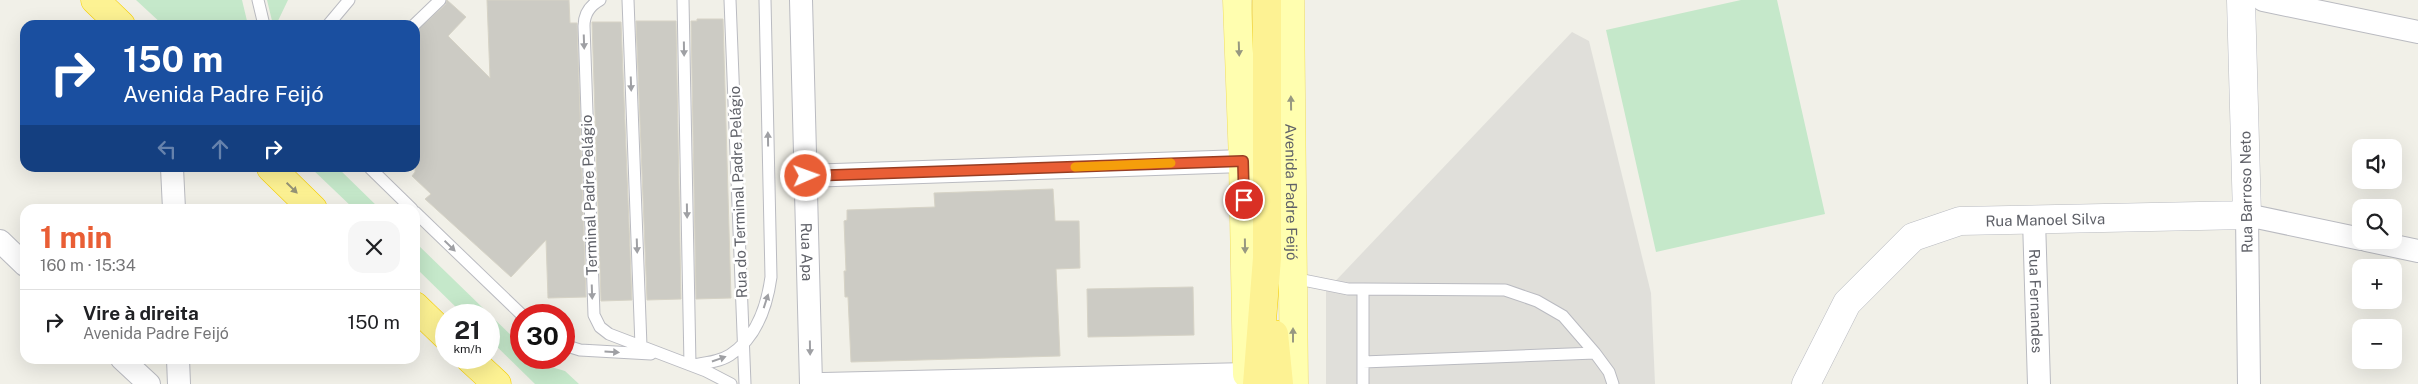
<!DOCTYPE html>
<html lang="pt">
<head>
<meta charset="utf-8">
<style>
	body { margin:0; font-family:"Public Sans",sans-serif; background:#f6f6f6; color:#202124; height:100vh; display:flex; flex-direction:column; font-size:19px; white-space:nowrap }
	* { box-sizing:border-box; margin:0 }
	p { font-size:16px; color:#757577 }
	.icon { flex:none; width:28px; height:28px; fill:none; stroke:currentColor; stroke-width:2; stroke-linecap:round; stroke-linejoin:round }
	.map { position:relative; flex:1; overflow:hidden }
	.sheet { position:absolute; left:20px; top:204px; width:400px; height:160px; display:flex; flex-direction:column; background:#fff; border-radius:15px; box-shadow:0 5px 20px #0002 }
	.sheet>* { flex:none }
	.hud { position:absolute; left:20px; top:20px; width:400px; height:152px; border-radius:15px; box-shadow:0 5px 20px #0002; background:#1a4fa0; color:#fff; overflow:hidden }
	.tools { position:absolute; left:2352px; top:139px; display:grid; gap:10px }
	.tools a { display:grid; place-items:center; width:50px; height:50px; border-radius:10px; background:#fff; box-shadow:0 5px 20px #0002; font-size:25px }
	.speed { position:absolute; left:435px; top:304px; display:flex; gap:10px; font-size:25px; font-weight:700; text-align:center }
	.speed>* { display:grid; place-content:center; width:65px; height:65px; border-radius:50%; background:#fff; box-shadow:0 5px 20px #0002; line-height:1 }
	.speed small { font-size:12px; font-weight:400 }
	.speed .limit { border:8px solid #d22; background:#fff; color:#111 }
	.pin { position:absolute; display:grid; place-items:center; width:42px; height:42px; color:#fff; margin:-21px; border:2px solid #fff; border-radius:50%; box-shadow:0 1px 5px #0007 }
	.me { position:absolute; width:55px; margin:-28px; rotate:88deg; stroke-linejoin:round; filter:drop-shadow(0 0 4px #0008) }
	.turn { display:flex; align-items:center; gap:18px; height:105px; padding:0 20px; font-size:22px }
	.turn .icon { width:65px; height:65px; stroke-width:2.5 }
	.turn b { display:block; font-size:35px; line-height:42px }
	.lanes { display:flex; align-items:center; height:48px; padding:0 20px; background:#0003; justify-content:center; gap:25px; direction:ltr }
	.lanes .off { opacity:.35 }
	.round { display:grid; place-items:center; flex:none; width:52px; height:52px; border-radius:15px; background:#f6f6f6 }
	.head { display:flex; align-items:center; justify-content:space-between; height:85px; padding:0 20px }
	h1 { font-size:30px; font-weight:700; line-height:38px; color:#e95e35 }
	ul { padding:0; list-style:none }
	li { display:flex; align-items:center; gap:15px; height:65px; padding:0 20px; border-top:1px solid #e0e0e0 }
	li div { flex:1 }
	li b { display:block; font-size:19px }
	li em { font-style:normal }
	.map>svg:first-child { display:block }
	.industrial { fill:#e0dfda }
	.green { fill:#c5e8ca }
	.building { fill:#cccbc4; stroke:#d6d3c6 }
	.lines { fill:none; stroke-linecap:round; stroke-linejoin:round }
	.lane-casing { stroke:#babbc1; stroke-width:13 }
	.street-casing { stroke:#babbc1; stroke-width:24 }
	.secondary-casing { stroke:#b9bbc1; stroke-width:29 }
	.primary-casing { stroke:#f1de60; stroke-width:29 }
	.highway-casing { stroke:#f7cf01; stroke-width:29 }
	.lane { stroke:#fff; stroke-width:11 }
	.street { stroke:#fff; stroke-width:22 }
	.secondary { stroke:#fff; stroke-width:28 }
	.primary { stroke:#fffeaf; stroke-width:28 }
	.highway { stroke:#fdf293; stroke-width:28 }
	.oneway { fill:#9fa0a4 }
	.oneway2 { fill:#979881 }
	.oneway3 { fill:#969477 }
	.route-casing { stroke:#973d22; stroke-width:12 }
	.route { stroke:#e95e35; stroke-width:9 }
	.slow { stroke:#f59e0b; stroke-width:9 }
	.labels { text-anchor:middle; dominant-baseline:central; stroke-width:5; stroke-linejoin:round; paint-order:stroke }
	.street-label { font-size:15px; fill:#5f6168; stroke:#fff }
</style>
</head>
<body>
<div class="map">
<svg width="2418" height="384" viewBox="0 0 2418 384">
	<rect width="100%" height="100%" fill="#f1f0e8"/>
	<path class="industrial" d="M1572,32L1589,41L1651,293L1655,384H1326V291Z"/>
	<path class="green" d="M136,0H242L248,25H163Z
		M267,0H288L276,25H273Z
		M1741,0H1777L1825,214L1656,252L1606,30Z
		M311,168H338L380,209H354Z
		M415,242L521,345V358H534L541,364L565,371L579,384H535L489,339V315H464L415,267Z"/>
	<path class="building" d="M447,0L466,17L448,36L490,78L487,0H569L570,23H577L586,297L548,298L546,240L511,277L425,199L431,194L412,176L415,172V32L445,5Z
		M697,19H723L731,298L696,299L691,21H697Z
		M636,21H676L681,299L647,300Z
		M592,22H621L632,300L601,301Z
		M1053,189L1055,221H1079L1080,268L1056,269L1060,356L851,362L848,297H845L844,271H846L844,221L847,220V210L935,207L934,193Z
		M1193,287L1194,335L1088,337L1087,289Z"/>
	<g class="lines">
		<g class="lane-casing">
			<path id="lane" d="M258,0L264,25
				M600,0C589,6 584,14 584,26L594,315L600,327L609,334L706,371L731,384
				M628,0L641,346
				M683,0L690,365
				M730,0L745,384
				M328,25L349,0
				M414,25L440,0
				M370,168L412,209
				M415,212L522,315
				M1293,278L1348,289H1363
				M564,345L580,350L651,354
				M1363,362L1595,353L1609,372L1613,384
				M692,365C705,363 719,362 730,355C756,338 767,306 771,277L765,0
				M1363,384V289L1505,290L1537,301L1563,316L1595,353"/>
		</g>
		<g class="street-casing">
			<g id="street">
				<path id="s1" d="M801,0L811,384"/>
				<path d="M2263,0L2418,32"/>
				<path d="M172,168L174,209"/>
				<path d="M806,176L1243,161"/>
				<path id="s2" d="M2034,220L2039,384"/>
				<path d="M2366,240L2418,251"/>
				<path d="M0,241L25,265"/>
				<path d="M122,359L149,384"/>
				<path d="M178,359L179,384"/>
				<path d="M823,384L1247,374"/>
				<path d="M2249,384L2247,215L2361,239"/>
			</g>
		</g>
		<g class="secondary-casing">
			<g id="secondary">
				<path id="s3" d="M1806,384L1847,303L1913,237L1960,221L2247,215L2241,0"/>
			</g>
		</g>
		<g class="primary-casing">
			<g id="primary">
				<path d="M1237,0L1243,161L1247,374"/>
				<path id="s4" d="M1290,0L1294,384"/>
			</g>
		</g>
		<g class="highway-casing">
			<path id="highway" d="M95,0L121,25
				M271,168L313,209
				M415,306L446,336
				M1274,334L1279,384
				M469,358L497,384
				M1257,384L1267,258V0"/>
		</g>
		<use href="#lane" class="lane"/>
		<use href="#street" class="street"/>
		<use href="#secondary" class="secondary"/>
		<use href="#primary" class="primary"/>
		<use href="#highway" class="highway"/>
	</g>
	<defs><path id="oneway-solid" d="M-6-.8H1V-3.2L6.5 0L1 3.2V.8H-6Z" transform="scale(1.25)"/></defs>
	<g class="oneway">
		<use href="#oneway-solid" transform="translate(584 42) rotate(88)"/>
		<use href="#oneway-solid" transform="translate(684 49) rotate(89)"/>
		<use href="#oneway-solid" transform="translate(631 84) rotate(88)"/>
		<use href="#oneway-solid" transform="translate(768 139) rotate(-91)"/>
		<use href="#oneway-solid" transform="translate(687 211) rotate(89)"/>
		<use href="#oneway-solid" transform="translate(450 246) rotate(44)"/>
		<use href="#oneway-solid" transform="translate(637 246) rotate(88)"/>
		<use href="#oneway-solid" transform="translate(592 292) rotate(88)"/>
		<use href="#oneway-solid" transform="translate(766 301) rotate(-72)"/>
		<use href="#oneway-solid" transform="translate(810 348) rotate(89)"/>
		<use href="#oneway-solid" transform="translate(612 352) rotate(3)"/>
		<use href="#oneway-solid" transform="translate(719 359) rotate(-19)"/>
	</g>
	<g class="oneway2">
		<use href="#oneway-solid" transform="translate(1239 49) rotate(88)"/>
		<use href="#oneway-solid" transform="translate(1291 103) rotate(-91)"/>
		<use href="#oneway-solid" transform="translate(1245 246) rotate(89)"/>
		<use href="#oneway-solid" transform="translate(1293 335) rotate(-90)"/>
	</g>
	<use class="oneway3" href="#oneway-solid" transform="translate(292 188) rotate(44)"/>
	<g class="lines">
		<g class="route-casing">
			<path id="route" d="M806,176L1243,161L1244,200"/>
		</g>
		<use href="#route" class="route"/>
		<path class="slow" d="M1075,167L1171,163"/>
	</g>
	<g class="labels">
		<g class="street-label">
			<text transform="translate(738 192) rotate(-92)">Rua do Terminal Padre Pelágio</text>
			<text stroke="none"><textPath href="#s4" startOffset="192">Avenida Padre Feijó</textPath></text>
			<text transform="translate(2246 192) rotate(-91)">Rua Barroso Neto</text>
			<text transform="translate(589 195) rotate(-92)">Terminal Padre Pelágio</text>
			<text stroke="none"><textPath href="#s3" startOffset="319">Rua Manoel Silva</textPath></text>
			<text stroke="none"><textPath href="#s1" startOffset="252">Rua Apa</textPath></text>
			<text stroke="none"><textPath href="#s2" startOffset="81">Rua Fernandes</textPath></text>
		</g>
	</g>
</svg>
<div class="tools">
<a><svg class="icon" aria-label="sound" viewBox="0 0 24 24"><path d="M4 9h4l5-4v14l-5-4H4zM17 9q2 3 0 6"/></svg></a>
<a><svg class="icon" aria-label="search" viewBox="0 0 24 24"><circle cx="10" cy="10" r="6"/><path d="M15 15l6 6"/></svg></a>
<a>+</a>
<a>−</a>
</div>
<div class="speed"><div>21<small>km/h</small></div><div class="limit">30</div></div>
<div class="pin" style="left:1244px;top:200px;background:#d93025"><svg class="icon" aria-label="arrive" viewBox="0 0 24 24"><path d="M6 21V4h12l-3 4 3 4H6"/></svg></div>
<svg class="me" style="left:806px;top:176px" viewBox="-20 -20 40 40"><circle r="17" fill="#e95e35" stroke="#fff" stroke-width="3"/><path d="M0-11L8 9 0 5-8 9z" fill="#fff"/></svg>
<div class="hud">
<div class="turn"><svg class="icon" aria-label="right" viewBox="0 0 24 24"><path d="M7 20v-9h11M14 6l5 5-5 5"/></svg><div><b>150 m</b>Avenida Padre Feijó</div></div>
<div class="lanes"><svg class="icon off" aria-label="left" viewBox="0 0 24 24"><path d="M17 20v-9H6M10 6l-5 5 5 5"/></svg><svg class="icon off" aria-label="ahead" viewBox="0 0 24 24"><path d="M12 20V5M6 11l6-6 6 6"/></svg><svg class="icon" aria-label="right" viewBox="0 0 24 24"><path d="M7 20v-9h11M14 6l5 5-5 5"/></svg></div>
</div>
<section class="sheet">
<div class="head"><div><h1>1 min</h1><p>160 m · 15:34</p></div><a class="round"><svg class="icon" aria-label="close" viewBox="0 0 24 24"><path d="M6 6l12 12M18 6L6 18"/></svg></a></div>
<ul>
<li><svg class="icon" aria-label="right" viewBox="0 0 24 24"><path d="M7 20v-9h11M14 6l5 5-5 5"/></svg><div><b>Vire à direita</b><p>Avenida Padre Feijó</p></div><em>150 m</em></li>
</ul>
</section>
</div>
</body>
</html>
